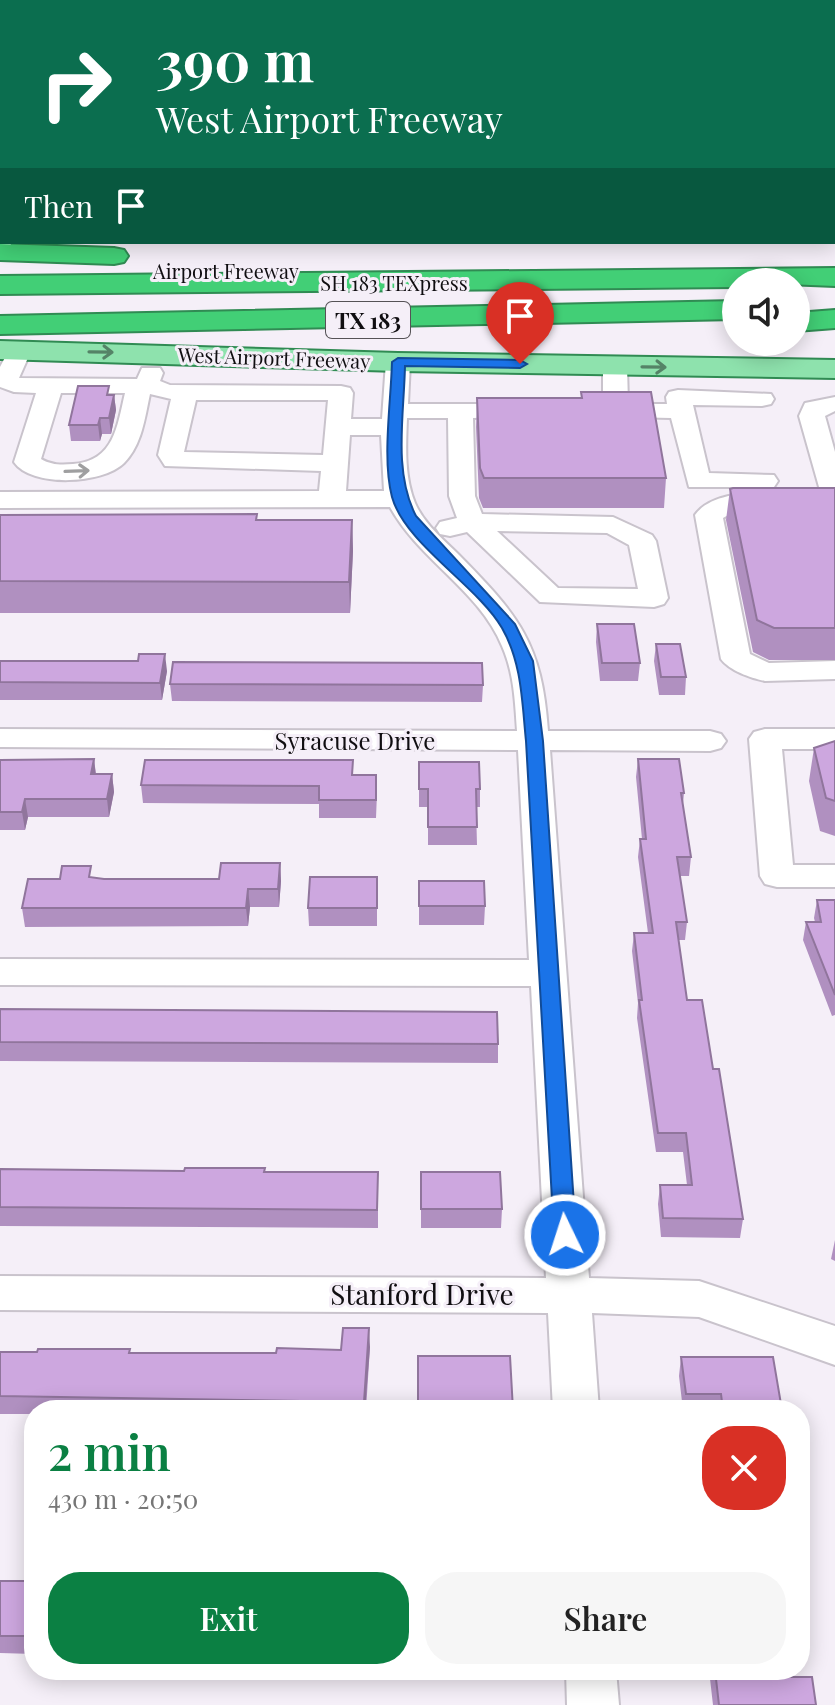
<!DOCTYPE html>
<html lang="en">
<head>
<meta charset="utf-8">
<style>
	body { margin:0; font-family:"Playfair Display",serif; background:#f6f6f6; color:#222; height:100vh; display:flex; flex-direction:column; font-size:30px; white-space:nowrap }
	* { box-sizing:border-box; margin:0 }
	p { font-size:26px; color:#767676 }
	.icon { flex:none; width:44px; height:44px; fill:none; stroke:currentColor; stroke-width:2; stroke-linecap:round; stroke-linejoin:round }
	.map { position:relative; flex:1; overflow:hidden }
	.drawer { position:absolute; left:24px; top:1400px; width:786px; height:280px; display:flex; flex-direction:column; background:#fff; border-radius:32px; box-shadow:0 4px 20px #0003 }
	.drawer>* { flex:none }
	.hud { position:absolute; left:0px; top:0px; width:836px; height:244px; box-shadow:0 4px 20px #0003; background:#0b6e4f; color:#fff; overflow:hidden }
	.buttons { position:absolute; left:722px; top:268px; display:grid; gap:16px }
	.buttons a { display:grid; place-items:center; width:88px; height:88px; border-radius:50%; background:#fff; box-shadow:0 4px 20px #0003; font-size:40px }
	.pin { position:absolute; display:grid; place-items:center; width:68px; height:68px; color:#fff; margin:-82px -34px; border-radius:50% 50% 50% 0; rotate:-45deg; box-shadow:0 0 8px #0007 }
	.pin .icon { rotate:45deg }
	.me { position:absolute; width:88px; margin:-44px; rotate:356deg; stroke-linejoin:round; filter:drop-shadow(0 0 6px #0008) }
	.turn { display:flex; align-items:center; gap:28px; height:168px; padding:0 24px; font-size:36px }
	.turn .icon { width:104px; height:104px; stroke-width:2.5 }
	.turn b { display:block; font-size:56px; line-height:68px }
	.then { display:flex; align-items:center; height:76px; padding:0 24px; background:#0003; gap:16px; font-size:30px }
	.round { display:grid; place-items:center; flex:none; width:84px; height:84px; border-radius:32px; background:#f6f6f6 }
	.head { display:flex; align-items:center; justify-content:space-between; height:136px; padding:0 24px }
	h1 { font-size:48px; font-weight:600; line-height:60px; color:#0b8043 }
	.primary-button { display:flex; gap:16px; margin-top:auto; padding:16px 24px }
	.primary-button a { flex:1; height:92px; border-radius:32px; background:#0b8043; color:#fff; font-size:32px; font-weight:600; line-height:92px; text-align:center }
	.primary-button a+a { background:#f6f6f6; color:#222 }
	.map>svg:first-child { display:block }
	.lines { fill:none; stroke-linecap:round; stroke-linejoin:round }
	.minor-casing { stroke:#c9c3cc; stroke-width:4 }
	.major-casing { stroke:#308b53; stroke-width:4 }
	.highway-casing { stroke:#308b53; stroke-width:4 }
	.minor { fill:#fff; fill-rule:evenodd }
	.major { fill:#8ee2ad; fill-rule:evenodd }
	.highway { fill:#42cf76; fill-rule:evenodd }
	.wall { fill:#b090c0 }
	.shaded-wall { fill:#90759c }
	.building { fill:#cda7df; stroke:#90759c; stroke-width:2 }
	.oneway { stroke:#558367 }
	.oneway2 { stroke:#9f9fa0 }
	.route { fill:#1a73e8; stroke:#114b97; stroke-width:2 }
	.labels { text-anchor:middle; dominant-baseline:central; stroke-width:6; stroke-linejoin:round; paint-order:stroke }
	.far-street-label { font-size:20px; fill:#100e11; stroke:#f5eff8 }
	.shield { fill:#f5eff8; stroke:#555256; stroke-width:2 }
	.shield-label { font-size:22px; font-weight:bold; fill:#100e11 }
	.street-label { font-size:24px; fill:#100e11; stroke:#f5eff8 }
	.near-street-label { font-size:28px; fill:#100e11; stroke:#f5eff8 }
</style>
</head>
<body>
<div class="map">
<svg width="835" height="1705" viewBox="0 0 835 1705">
	<rect width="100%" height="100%" fill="#f5eff8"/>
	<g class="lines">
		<g class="minor-casing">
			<path id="minor" d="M590,0H606L607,2H591Z
				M623,0H639L640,2H624Z
				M834,17H835V27H834Z
				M834,165H835V177H834Z
				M0,179H2V191H0Z
				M834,201H835V216H834Z
				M0,235L2,242H12L10,246L0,247Z
				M19,344L27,346L31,351L19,378L137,379L142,368H160L163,373L160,381L170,385L341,386L350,388L353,393L351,419H382L386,362L390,357H406L410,362L408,404H521L530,406L533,411L530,416L473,418L475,496L482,514L613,517L652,535L656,541L668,598L664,604L654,607L540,602L467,532L450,536L440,534L436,528L440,522L457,518L449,496L448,418H407C406,445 404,477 415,503C424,524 444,540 459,555C519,616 542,643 548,731H710L721,734L726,741L721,748L710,751L550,750L589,1278L699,1281L835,1326V1365L699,1317L592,1313L599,1410H553L548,1313L0,1310V1276L546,1278L531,986L0,985V959L529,960L518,750L0,747V729L517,731C515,701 514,673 502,646C479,590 419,560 390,507L0,508V492L319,491L321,471L165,466L158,455L171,399L150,394C145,417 142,445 124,463C103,484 32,488 14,462L36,393L14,392L0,387V367L11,346ZM61,393H125C117,427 114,461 73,464C61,465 51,465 41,459ZM196,400H328L323,455L184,452ZM350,435H381L384,491H346ZM497,531L607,533L629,545L638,589L558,588Z
				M615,359L624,361L627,366L628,404H667L666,397L669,392L678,390L771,394L774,399L771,404L762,406L693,405L709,473L774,475L778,481L774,487H689L671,418L581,416L578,411L581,406L603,404V366L606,361Z
				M835,397V411L825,416L835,452V510H737L723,518L750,654L769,663L835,661V679L765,681C751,678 730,671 721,659L695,515C717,484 787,494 821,494L799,416L805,403Z
				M765,729H835V749H782L793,865H835V887H777L765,884L760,876L749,739L754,732Z
				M566,1670H616L619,1705H567Z"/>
		</g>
		<g class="major-casing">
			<path id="major" d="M0,341L398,353L835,360V378L398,371L0,359Z"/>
		</g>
		<g class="highway-casing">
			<path id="highway" d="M0,244L114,248L124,250L128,256L124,262L114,264L0,260Z
				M835,268V286L736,282V287L0,294V276Z
				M736,301V319L0,334V316Z
				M835,310V328L796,331V313Z"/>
		</g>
		<use href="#minor" class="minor"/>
		<use href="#major" class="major"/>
		<use href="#highway" class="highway"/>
	</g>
	<path class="wall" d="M649,0H818L819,2H649Z
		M834,33L835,35V67H834Z
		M581,392L666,478L664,508H483L479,498L476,427L477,398H581Z
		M110,395H114L116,410L111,434H102L100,441H71L69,425Z
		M835,488V660H769L753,652L726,520L730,489Z
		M257,514V520H352L353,551L350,613H0V515Z
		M597,624L640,663L638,681H600L596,642Z
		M656,644L686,677L685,695H659L654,661Z
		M0,661L167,671L162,700H0Z
		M170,684L483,685L482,702L172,701Z
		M835,741V836L820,831L809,781L814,748Z
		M94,759L96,774H112L114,792L109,817H28L25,830H0V760Z
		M638,759L684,793L683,804L691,857L689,876H680L687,922L685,940H678L687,1000L713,1069L743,1219L740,1238L661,1237L658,1204L660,1185H687L683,1152H656L637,1018L638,1003L632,951L634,933H648L638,857L640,839H642L636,777Z
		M353,760V775L377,793L376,818H319V804L143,803L141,785Z
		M419,762L480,789V807H476L477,845H428V807H419Z
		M280,863L281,881L279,907H250L248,926L25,927L22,908L93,878L219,879Z
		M377,877V926H309L308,908Z
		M419,881L485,906L484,925H419Z
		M817,900H835V1015L832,1016L803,940L806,922H815L814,918Z
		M0,1009L498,1044V1063L0,1061Z
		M0,1169L378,1172V1228L0,1226Z
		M421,1172L502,1209L501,1228H421Z
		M835,1240V1261L831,1259Z
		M370,1347L366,1410H34V1414H0V1352L276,1353L341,1350Z
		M681,1357L782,1410H683L679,1376Z
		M0,1581H34V1654L0,1653Z
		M709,1670H776L777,1677L816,1705H713Z"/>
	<path class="shaded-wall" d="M0,51H2V64H0Z
		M2,112V127L0,128V114Z
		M834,128H835L834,152Z
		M114,395L116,410L111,434L109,418Z
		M100,418L102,434L100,441L98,425Z
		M352,520L353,551L350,613L349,582Z
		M165,654L167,671L162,700L160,683Z
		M94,759L96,777L91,774Z
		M112,774L114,792L109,817L107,799Z
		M25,799L28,817L25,830L22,812Z
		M280,863L281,881L279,907L278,889Z
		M248,889L250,907L248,926L246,908Z
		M369,1328L370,1347L365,1410L364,1402Z"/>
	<path class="building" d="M0,0H122L123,2H2V16L0,15Z
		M126,0H160L159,2H125Z
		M227,0H257L256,2H227Z
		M738,0H818L819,2H739Z
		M2,23V51H0V30Z
		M0,62L2,64V112L0,114Z
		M834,87L835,88L834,128Z
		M0,140H2V164L0,162Z
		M78,386H109L107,395H114L109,418H100L98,425H69Z
		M581,392H651L666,478H484L480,468L477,398H582Z
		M733,488H835V628H774L757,620L730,489Z
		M257,514L256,520H352L349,582L0,581V515Z
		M597,624H634L640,663H602Z
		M656,644H680L686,677H661Z
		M139,654H165L160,683L0,682V661H138Z
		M173,662L482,663L483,685L170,684Z
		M835,741V801L826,798L814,748Z
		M94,759L91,774H112L107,799H25L22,812H0V760Z
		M638,759H679L684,793H681L691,857H677L687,922H676L687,1000H702L713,1069H719L743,1219L663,1218L660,1185H692L686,1133H658L639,1000H642L634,933H653L640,839H646Z
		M145,760H353L352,775H376V800H319V786L141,785Z
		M419,762H479L480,789H476L477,827H428V789H419Z
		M221,863H280L278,889H248L246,908H22L28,879H60L62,866H91L89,877L104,879H219Z
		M310,877H377V908H308Z
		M419,881H484L485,906H419Z
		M817,900H835V995L806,922H821Z
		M0,1009L497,1012L498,1044L0,1042Z
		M185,1168H265L264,1172H378L377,1210L0,1207V1169L184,1171Z
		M421,1172H500L502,1209H421Z
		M343,1328H369L364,1402L0,1396V1352H37L38,1349H130L129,1353H276L277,1348L341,1350Z
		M418,1356H510L513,1410H418Z
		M681,1357H773L782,1410H723L721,1394H686Z
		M0,1581H34V1636H0Z
		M715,1670H776L777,1677H812L816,1705H719Z"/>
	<defs><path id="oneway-shaft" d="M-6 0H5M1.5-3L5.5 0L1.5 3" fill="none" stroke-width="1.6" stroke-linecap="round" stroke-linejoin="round" transform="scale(2)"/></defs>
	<g class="oneway">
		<use href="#oneway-shaft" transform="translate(101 352) rotate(1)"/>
		<use href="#oneway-shaft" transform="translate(654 367) rotate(1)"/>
	</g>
	<use class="oneway2" href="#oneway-shaft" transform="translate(77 471) rotate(-2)"/>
	<path class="route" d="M398,358L520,360L527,364L520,368L405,366C404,415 393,472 416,516L515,624L533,661L543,741L576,1235L573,1241L565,1244L557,1241L554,1235L526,741C522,702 522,663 502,628C478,586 405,544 392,497C382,459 391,402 392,362Z"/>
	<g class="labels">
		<g class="far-street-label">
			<text x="226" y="270">Airport Freeway</text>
			<text x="394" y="282">SH 183 TEXpress</text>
			<text transform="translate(274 357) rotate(2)">West Airport Freeway</text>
		</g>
		<rect class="shield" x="326" y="302" width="84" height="36" rx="6"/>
		<g class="shield-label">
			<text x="368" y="320">TX 183</text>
		</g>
		<g class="street-label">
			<text x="355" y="740">Syracuse Drive</text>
		</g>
		<g class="near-street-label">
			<text x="422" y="1293">Stanford Drive</text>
		</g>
	</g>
</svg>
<div class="buttons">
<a><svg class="icon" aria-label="sound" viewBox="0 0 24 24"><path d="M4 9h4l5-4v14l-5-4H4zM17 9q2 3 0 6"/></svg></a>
</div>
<div class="pin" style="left:520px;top:364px;background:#d93025"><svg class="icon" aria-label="arrive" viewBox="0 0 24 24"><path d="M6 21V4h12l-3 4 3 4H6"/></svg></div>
<svg class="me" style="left:565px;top:1235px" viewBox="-20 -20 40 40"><circle r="17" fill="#1a73e8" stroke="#fff" stroke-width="3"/><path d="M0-11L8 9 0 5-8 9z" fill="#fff"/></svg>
<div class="hud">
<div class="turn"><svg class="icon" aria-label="right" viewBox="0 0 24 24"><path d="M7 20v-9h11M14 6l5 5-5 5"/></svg><div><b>390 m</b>West Airport Freeway</div></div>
<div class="then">Then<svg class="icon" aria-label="arrive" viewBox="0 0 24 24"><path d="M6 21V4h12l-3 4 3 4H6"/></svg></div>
</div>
<section class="drawer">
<div class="head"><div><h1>2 min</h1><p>430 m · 20:50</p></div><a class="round" style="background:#d93025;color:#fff"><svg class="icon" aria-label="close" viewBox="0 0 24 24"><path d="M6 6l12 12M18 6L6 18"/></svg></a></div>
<div class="primary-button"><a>Exit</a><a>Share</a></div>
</section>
</div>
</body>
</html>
